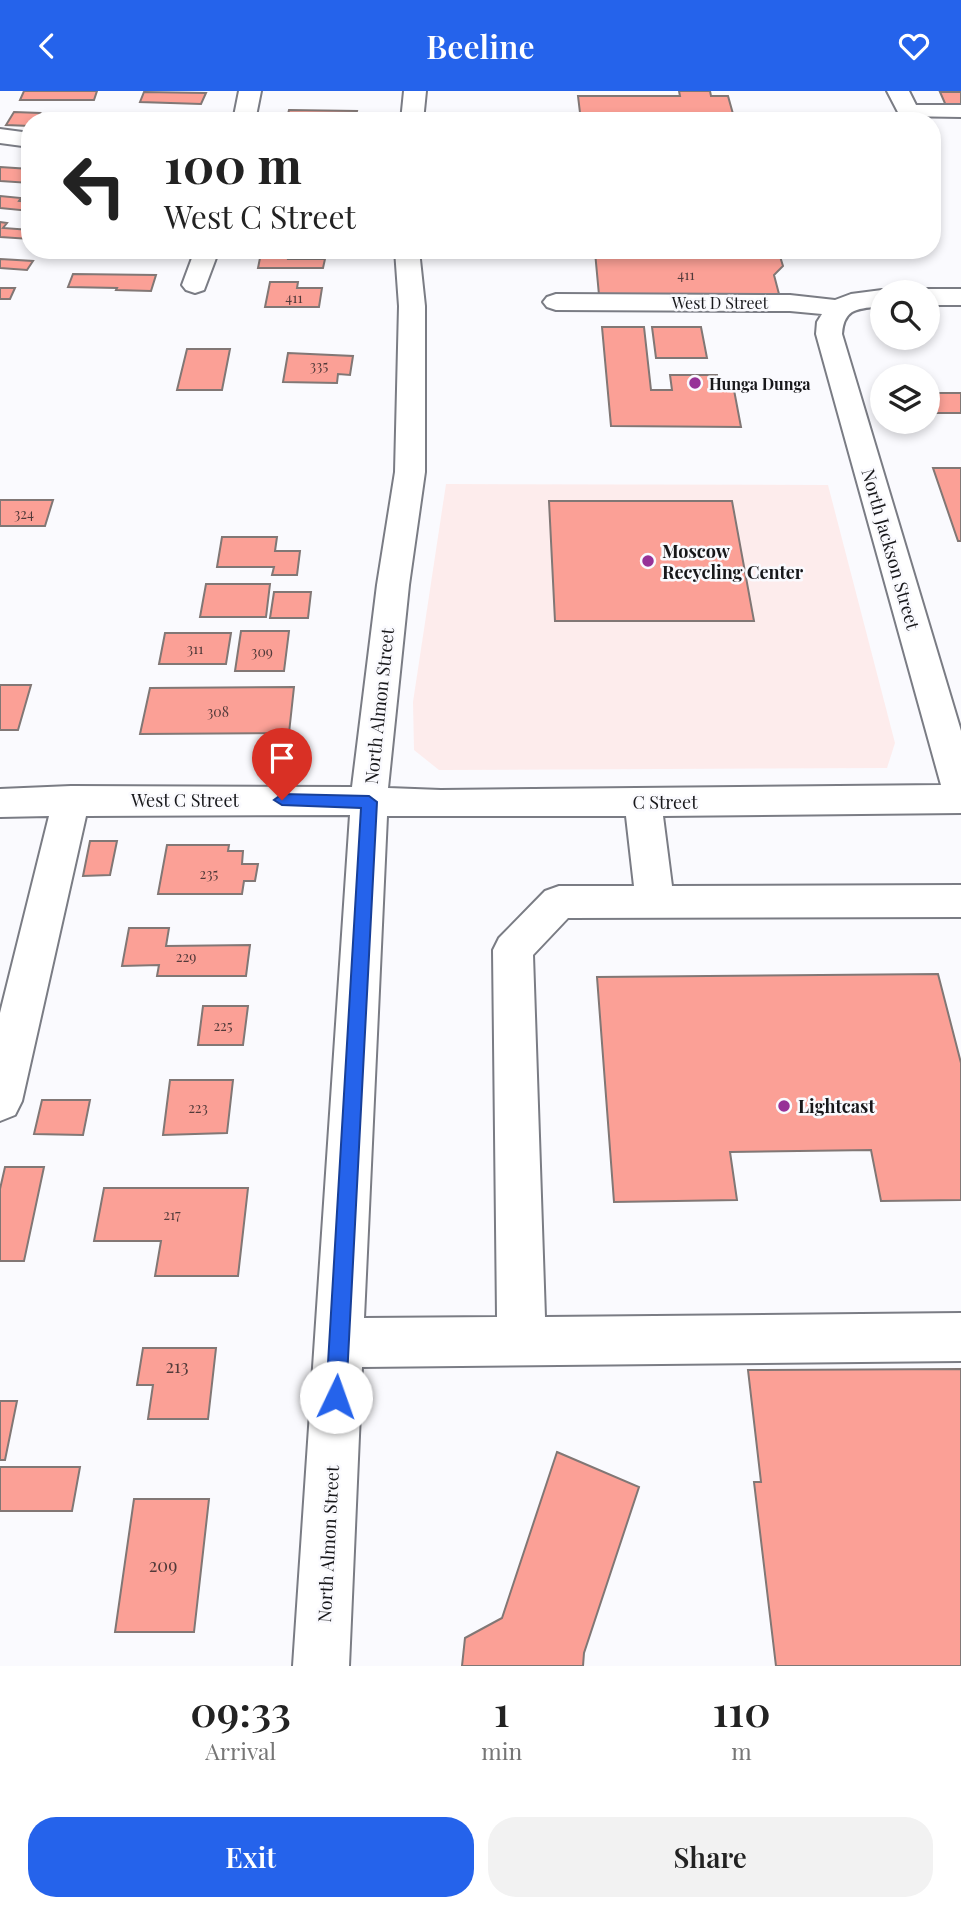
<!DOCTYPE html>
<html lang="en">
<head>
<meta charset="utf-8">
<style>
	body { margin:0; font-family:"Playfair Display",serif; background:#f2f2f2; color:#222; height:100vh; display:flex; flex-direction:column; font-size:26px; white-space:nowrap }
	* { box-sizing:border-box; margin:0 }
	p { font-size:23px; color:#767676 }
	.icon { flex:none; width:38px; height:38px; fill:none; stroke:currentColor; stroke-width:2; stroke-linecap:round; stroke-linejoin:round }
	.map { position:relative; height:1575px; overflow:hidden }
	.panel { display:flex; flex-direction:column; background:#fff; flex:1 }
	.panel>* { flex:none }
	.top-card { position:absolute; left:21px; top:21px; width:920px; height:147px; border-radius:28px; box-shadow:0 4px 10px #0003; background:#fff; color:#222; overflow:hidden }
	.fabs { position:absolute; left:870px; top:189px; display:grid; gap:14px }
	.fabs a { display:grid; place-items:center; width:70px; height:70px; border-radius:50%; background:#fff; box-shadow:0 4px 10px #0003; font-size:35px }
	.pin { position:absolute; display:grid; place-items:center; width:60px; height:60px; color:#fff; margin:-72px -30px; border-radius:50% 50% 50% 0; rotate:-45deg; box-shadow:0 0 7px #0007 }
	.pin .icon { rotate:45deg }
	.me { position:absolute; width:77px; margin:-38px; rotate:3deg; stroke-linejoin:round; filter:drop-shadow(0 0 5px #0008) }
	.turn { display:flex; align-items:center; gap:24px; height:147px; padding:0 28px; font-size:32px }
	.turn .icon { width:91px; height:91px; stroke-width:2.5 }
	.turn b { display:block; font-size:49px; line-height:60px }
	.eta { display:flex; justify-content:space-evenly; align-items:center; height:119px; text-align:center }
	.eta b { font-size:42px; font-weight:600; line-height:49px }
	.primary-button { display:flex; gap:14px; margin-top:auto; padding:14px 28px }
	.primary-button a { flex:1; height:80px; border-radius:28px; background:#2563eb; color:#fff; font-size:28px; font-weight:600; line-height:80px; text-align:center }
	.primary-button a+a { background:#f2f2f2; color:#222 }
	header { display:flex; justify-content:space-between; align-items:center; height:91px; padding:0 28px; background:#2563eb; color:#fff; font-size:32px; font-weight:600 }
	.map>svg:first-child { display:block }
	.industrial { fill:#fdecec }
	.building { fill:#fba096; stroke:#817775; stroke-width:2 }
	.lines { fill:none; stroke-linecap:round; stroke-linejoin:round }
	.minor-casing { stroke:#7a7c84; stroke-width:4 }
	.minor { fill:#fff; fill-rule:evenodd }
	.route { fill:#2563eb; stroke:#184099; stroke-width:2 }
	.poi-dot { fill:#973297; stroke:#fafafe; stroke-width:2.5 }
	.labels { text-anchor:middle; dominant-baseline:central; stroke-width:5; stroke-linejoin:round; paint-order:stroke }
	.number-label { font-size:14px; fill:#513a3a }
	.far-street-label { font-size:16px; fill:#18181b; stroke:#fafafe }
	.far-poi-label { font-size:16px; font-weight:bold; fill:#18181b; stroke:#fafafe; text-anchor:start }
	.street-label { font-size:18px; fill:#18181b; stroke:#fafafe }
	.poi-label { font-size:18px; font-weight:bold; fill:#18181b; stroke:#fafafe; text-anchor:start }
	.near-number-label { font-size:18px; fill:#513a3a }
</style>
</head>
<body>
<header><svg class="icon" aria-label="back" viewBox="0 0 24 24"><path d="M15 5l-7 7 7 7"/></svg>Beeline<svg class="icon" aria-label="heart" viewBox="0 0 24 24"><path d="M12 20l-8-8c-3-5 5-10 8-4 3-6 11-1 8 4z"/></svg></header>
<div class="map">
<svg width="961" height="1575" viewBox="0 0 961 1575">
	<rect width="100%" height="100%" fill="#fafafe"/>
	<path class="industrial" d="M446,393L828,394L895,652L887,677L439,679L414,659L413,611Z"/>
	<path class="building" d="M24,0H97L94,9H20Z
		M679,0H710L711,5H728L735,30H581L578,5H680Z
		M144,1L206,2L201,13L140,11Z
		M940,1H961V17H947Z
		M289,19L357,20L355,28L287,27Z
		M14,21L40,22L38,25L85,27L84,30H30V35L6,34Z
		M141,26L193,27L191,30H140Z
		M0,76L30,78V92L0,90Z
		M0,105L21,107L19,110L30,111V120L0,117Z
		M0,131L7,132L3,137L30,139V148L0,146Z
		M100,159H160L159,164H98Z
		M568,159H778L783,175L774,184L779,203L599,204L595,161Z
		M261,162H289L288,168H325L323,177H258Z
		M0,168L33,170L27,179L0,177Z
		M73,183L156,184L151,200L116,199L117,197L68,196Z
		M270,191H298L297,197H322L319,216H265Z
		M0,197H15L10,208H0Z
		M602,236H644L651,299H672L670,284H717L719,299H734L741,336L611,335Z
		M652,236H701L707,267H656Z
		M187,258H230L222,299H177Z
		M288,262L353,265L350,284L338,283L337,292L283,291Z
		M928,302H961V322H928Z
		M933,377H961V450H958Z
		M0,409H53L45,435H0Z
		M549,410H732L754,530H555Z
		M222,446H277L275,460H300L297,484H272L274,476H217Z
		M206,493H270L266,526H200Z
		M274,501H311L308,527H270Z
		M241,540H289L284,580H235Z
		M165,542H231L226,573H159Z
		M0,594H31L18,639H0Z
		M294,596L289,642L140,643L150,597Z
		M90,750H117L110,784L83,785Z
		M167,754H229L228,760H243L242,773H258L255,790H244L242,803H158Z
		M129,837H169L166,855L250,854L246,885H157L159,874L122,875Z
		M938,883L961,972V1109L881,1110L871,1059L730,1061L737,1109L614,1111L597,886Z
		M203,915H248L243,954H198Z
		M170,989H233L227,1042L163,1044Z
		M42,1009H90L83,1044L34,1043Z
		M5,1076H44L24,1170H0V1098Z
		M104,1097H248L238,1185H155L161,1150H94Z
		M143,1257H216L208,1328H148L153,1294H137Z
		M961,1278V1575H776L754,1391H761L748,1279Z
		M0,1310H17L5,1369H0Z
		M557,1361L639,1396L584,1562L583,1575H462L465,1547L502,1527Z
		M0,1376H80L72,1420H0Z
		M134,1408H209L194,1541H115Z"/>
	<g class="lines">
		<g class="minor-casing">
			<path id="minor" d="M239,0H261L255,30H233Z
				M404,0H426L423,30H401Z
				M887,0H909L916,14H961V26L900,25Z
				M0,38L30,42V56L0,52Z
				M195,159H219L204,199L195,202L186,199L182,194Z
				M395,159H419L425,215V381L409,494L388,697L441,699L941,694L816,243L817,231L822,223L790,220L556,219L547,216L543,211L547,206L556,203L790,204L835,209L851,203L882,199L890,201H882V215C859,218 844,216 842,243L961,640V722L663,725L672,795L961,794V826L568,827L533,864L545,1226L961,1222V1270L362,1276L349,1575H293L350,724L86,725L22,1010L15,1024L0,1030V922L49,725L0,726V698L71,695L352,696L377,494L395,381L399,215ZM387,725H626L634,795H559L545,800L499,847L493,859L497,1226L364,1227Z
				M928,198H961V214H928V201H918Z"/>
		</g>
		<use href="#minor" class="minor"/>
	</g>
	<path class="route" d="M282,703L369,705L377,711L346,1306L343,1313L336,1317L329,1313L326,1306L361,717L282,714L274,709Z"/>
	<g class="poi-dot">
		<circle cx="695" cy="292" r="7"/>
		<circle cx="648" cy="470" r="7"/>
		<circle cx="784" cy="1015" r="7"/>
	</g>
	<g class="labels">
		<g class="number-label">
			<text x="686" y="183">411</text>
			<text x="294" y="206">411</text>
			<text x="319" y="274">335</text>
			<text x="24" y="422">324</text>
			<text x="195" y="557">311</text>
			<text x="262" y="560">309</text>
			<text x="218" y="620">308</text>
			<text x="209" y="782">235</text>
			<text x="186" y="865">229</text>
			<text x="223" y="934">225</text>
			<text x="198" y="1016">223</text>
			<text x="172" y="1123">217</text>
		</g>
		<g class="far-street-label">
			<text x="720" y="211">West D Street</text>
		</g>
		<g class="far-poi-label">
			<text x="709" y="292">Hunga Dunga</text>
		</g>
		<g class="street-label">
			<text transform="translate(891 458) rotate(74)">North Jackson Street</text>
			<text transform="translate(379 615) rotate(-84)">North Almon Street</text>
			<text x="185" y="709">West C Street</text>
			<text x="665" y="711">C Street</text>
			<text transform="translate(328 1453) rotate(-87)">North Almon Street</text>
		</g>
		<g class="poi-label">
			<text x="662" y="460">Moscow<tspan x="662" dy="21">Recycling Center</tspan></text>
			<text x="798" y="1015">Lightcast</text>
		</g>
		<g class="near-number-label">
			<text x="177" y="1275">213</text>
			<text x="163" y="1474">209</text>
		</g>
	</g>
</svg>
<div class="fabs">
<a><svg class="icon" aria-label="search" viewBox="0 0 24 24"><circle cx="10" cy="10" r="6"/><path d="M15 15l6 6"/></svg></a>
<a><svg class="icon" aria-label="layers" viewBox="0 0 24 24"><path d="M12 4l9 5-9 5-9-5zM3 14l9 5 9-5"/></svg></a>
</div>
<div class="pin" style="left:282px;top:709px;background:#d93025"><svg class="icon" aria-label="arrive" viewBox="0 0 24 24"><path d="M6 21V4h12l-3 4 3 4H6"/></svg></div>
<svg class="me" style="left:336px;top:1306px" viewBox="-20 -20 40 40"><circle r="19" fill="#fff"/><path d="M0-13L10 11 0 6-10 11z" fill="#2563eb"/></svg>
<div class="top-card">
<div class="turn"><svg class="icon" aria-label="left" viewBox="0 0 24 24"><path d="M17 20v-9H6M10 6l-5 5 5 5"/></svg><div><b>100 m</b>West C Street</div></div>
</div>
</div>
<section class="panel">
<div class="eta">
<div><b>09:33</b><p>Arrival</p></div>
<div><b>1</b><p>min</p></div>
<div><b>110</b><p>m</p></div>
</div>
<div class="primary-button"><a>Exit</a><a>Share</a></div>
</section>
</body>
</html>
